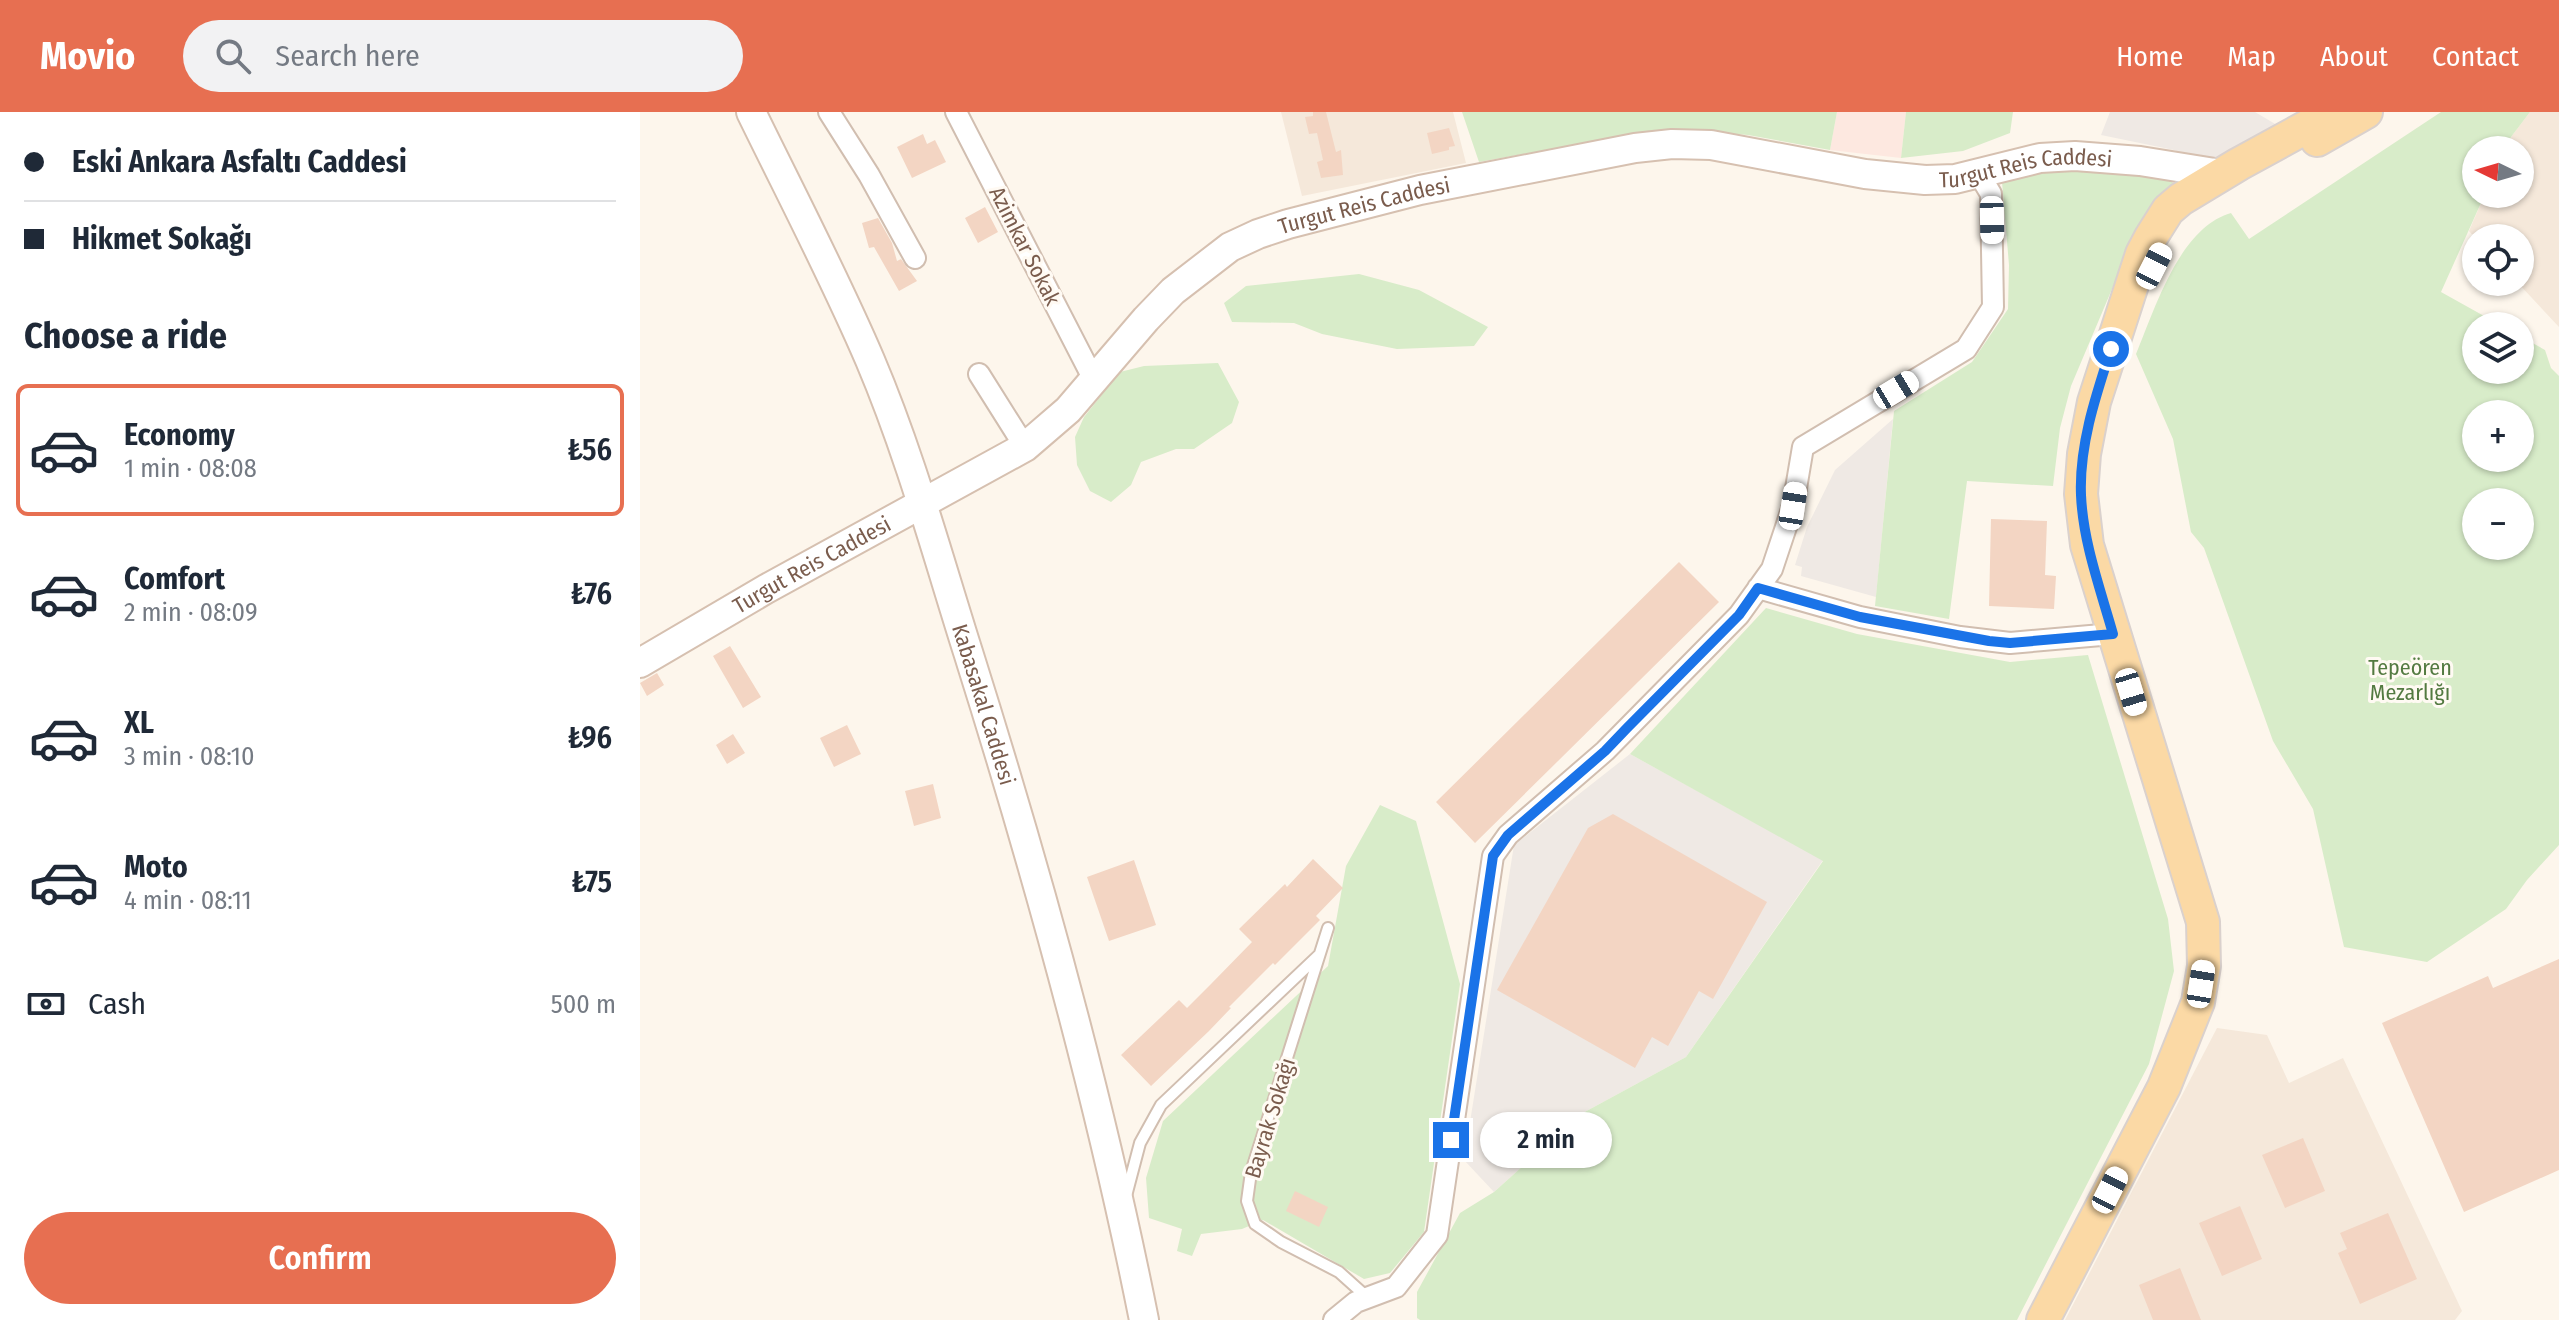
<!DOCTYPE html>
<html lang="en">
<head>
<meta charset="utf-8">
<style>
	body { margin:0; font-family:"Fira Sans Condensed",sans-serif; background:#f2f2f3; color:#1f2937; height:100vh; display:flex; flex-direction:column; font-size:30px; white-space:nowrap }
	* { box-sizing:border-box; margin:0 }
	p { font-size:26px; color:#747a83 }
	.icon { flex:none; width:44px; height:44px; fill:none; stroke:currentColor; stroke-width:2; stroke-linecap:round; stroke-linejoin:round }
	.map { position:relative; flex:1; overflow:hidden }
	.sheet { display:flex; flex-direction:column; background:#fff; width:640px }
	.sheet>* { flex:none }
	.banner { display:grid; align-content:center; height:176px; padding:0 24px; background:#fff }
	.needle { width:52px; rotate:275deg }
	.controls { position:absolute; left:1822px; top:24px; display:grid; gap:16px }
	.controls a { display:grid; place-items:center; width:72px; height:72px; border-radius:50%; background:#fff; box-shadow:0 2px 6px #0004; font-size:40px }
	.end { position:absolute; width:36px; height:36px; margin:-18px; border:10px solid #1a73e8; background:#fff; box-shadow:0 0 0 4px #fff }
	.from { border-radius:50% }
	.bubble { position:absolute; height:56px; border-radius:28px; background:#fff; box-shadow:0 2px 6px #0004; font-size:26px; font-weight:600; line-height:56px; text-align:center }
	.car { position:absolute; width:24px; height:48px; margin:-24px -12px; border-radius:10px; box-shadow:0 0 6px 2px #0007; background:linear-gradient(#fff 24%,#345 0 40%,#fff 0 76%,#345 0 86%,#fff 0) }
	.banner b { display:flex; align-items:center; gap:28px; height:76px; font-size:30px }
	.banner b+b { border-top:2px solid #e0e1e3 }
	.banner i { width:20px; height:20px; background:#1f2937 }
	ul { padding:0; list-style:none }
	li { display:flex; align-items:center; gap:24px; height:132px; margin:0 16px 12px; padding:0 8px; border:4px solid transparent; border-radius:12px }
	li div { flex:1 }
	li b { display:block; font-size:30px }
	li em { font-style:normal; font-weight:600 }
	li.selected { border-color:#e76f51 }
	li>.icon { width:72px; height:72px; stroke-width:1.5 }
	h2 { padding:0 24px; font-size:36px; line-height:96px }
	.pay { display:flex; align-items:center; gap:20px; height:88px; padding:0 24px; font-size:30px }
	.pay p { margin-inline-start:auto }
	.cta { display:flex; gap:16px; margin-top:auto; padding:16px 24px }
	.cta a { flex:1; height:92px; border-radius:48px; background:#e76f51; color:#fff; font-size:32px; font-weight:600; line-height:92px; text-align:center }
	header { display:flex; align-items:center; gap:48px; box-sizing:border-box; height:112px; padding:0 40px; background:#e76f51; color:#fff }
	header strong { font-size:38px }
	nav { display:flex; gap:44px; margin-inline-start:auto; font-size:28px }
	.search { width:560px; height:72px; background:#f2f2f3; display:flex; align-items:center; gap:20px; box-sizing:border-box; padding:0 28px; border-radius:44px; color:#747a83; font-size:30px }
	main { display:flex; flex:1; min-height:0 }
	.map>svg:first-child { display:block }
</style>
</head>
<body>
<header>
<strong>Movio</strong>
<div class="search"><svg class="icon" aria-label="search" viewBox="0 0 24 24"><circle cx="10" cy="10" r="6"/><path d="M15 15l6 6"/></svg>Search here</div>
<nav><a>Home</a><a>Map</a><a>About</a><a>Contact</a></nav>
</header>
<main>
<section class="sheet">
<div class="banner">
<b><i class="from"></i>Eski Ankara Asfaltı Caddesi</b>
<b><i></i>Hikmet Sokağı</b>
</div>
<h2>Choose a ride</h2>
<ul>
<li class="selected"><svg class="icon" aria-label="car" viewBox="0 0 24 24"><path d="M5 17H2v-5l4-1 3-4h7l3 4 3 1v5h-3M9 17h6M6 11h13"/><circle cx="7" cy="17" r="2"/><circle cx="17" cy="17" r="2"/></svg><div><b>Economy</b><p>1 min · 08:08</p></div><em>₺56</em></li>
<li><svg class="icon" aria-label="car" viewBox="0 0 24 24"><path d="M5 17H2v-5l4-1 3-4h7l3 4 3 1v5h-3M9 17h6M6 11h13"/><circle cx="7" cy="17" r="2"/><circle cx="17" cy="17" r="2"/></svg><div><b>Comfort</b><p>2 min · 08:09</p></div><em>₺76</em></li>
<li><svg class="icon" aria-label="car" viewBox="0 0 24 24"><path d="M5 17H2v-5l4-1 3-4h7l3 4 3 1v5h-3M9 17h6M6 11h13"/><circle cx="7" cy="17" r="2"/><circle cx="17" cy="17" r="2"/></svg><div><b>XL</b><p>3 min · 08:10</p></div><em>₺96</em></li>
<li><svg class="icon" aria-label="car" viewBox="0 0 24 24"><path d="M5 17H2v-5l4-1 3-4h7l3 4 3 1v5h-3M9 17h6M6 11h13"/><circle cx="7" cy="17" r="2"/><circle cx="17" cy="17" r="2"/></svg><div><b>Moto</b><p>4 min · 08:11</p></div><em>₺75</em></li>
</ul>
<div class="pay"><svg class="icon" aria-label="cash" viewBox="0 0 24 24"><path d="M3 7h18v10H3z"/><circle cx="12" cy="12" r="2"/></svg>Cash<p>500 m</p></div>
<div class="cta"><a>Confirm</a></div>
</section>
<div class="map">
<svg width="1919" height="1208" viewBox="0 0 1919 1208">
	<rect width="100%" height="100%" fill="#fdf6ec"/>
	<path fill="#f5e8da" d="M641,0H813L826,51L662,84Z
		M1890,0H1919V215L1877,170H1880V126L1836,127L1829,119L1845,82H1880V38H1866L1871,25Z
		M1577,916L1627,923L1649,971L1703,946L1822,1199L1815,1208H1425Z"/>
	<path fill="#fde8e0" d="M1197,0H1266L1261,46L1190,38Z"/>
	<path fill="#efe9e4" d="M1470,0H1615L1642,16L1571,52L1534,38L1461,23Z
		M1253,307L1236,485L1161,464L1162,455L1155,453L1167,415L1195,358Z
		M990,642L1183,748L1046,945L941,1002L854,1080L824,1048L874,733Z"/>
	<path fill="#d8ecc9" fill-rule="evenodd" d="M822,0H1197L1190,38L1108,23L1038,17L984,24L839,50Z
		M1266,0H1373L1370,21L1323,39L1261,46Z
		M1801,0H1890L1871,25L1866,38H1836V82H1845L1801,180L1862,214H1836V258H1880V224L1905,238L1911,256L1919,264V733L1887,768L1866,797L1787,850L1704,835L1673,697L1633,629L1564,436L1551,420L1533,327L1496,242C1515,197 1539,116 1591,101L1609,127ZM1880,302V346H1836V302ZM1880,390V434H1836V390Z
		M1481,58L1528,67L1536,73L1494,125L1431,274L1420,316L1413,374L1327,369L1309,507L1235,494L1254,299L1332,250L1368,197L1369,153L1362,70L1403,60Z
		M719,162L779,178L848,215L834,234L757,237L682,222L654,211L592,210L584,191L606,174Z
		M578,251L599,290L592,311L554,337H536L501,350L491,373L471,390L450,379L437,353L435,325L444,305L480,260L504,254Z
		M1126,496L1217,522L1370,550L1448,543L1528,807L1534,859L1509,952L1377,1208H780L777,1206V1180L820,1101L854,1080L941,1002L1046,945L1183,749L990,642Z
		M740,693L776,709L820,872L784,1120L750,1161L724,1167L623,1108L602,1117L561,1122L552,1144L537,1139L542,1117L509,1106L506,1066L523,1009L688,854L706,754Z"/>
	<path fill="#f3d5c3" d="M673,0H686L696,40L701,38L703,63L681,66L677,50L683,48L677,21L669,22L665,5L673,4Z
		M809,16L815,34L809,35V38L792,42L787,21Z
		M283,22L287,32L295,28L306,50L272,66L257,35Z
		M345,95L358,120L338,131L325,106Z
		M238,106L252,131L257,149L261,147L277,169L259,179L234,135L229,136L222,111Z
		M1351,407L1407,409L1405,463L1416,464L1414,497L1349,494Z
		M1039,450L1079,490L835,731L796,690Z
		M90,534L121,585L103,596L73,544Z
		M17,561L24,573L7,584L0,571Z
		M207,613L221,642L194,655L180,626Z
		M93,622L105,641L87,652L76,633Z
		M293,672L301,706L274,714L265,679Z
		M973,702L1127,790L1073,887L1059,879L1028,934L1012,925L995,956L857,878L948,716Z
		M673,747L703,776L676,804L680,808L635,853L633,851L589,895L591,896L569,919L511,974L481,943L539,888L547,896L571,872L612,830L599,817L645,772L647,775Z
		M494,748L516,813L469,829L447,765Z
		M1919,847V1058L1824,1100L1742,911L1848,864L1853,876Z
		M1663,1026L1685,1079L1645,1096L1622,1043Z
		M655,1079L688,1095L679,1115L646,1099Z
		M1600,1094L1622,1147L1582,1164L1559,1111Z
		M1748,1101L1777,1167L1720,1192L1698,1141L1707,1137L1700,1121Z
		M1540,1156L1561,1208H1513L1499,1173Z"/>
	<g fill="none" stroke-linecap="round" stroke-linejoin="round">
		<defs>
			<path id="lane" d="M688,816L611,1060L607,1089L615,1112L641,1130L699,1160L728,1186
				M486,1084L500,1031L521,993L679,843"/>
			<path id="street" d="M189,0L229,63L275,146
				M316,0L454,268
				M339,262L385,335
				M1118,476L1220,505L1320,525L1370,531L1473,522
				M694,1208L716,1190L756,1175L797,1123L853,744L868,723L965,639L1099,503L1132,457L1153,394L1163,335L1326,237L1353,195L1351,82L1339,62"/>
			<g id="secondary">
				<path id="s1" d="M111,0C151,82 194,164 230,248C270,342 297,442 328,540C397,759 459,982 504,1208"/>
				<path id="s2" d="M0,551L126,477L385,335L428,298L506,207L533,179L590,135L618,122L648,112L780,78L995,36L1032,32L1071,33L1225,62L1285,68L1315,67L1400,46L1435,44L1500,49L1581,62"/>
			</g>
			<path id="primary" d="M1677,28L1726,0
				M1403,1208L1524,975L1558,890L1564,854L1563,810L1447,433L1441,382L1444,342L1454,290L1502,142L1511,125L1528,98L1541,87L1599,52L1694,0"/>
		</defs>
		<use href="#lane" stroke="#d1beb0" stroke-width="14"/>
		<use href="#street" stroke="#d1beb0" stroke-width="24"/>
		<use href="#secondary" stroke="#d6c0b0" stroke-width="32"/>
		<use href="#primary" stroke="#dad1cd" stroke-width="36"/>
		<use href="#lane" stroke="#fff" stroke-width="10"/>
		<use href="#street" stroke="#fff" stroke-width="20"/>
		<use href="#secondary" stroke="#fff" stroke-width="28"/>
		<use href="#primary" stroke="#fbd9a5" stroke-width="32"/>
	</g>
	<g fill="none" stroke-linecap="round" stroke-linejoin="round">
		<path stroke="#1a73e8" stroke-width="10" d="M811,1028L853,744L868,723L965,639L987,616L1099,503L1118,476L1220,505L1349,529L1370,531L1473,522C1460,476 1443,430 1441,383C1439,333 1456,283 1471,237"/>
	</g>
	<g text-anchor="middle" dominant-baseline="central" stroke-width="6" stroke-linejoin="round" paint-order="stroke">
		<g font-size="22" fill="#7a5c4d" stroke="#fffaf3">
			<text stroke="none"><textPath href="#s2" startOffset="1542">Turgut Reis Caddesi</textPath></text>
			<text stroke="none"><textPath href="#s2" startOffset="870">Turgut Reis Caddesi</textPath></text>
			<text transform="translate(385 134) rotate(63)">Azimkar Sokak</text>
			<text stroke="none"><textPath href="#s2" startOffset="198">Turgut Reis Caddesi</textPath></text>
			<text stroke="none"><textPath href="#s1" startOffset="638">Kabasakal Caddesi</textPath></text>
			<text transform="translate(630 1006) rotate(-73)">Bayrak Sokağı</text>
		</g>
		<g font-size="22" fill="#537a41" stroke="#fffaf3">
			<text x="1770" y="555">Tepeören<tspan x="1770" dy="25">Mezarlığı</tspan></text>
		</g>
	</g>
</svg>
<div class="controls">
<a><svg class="needle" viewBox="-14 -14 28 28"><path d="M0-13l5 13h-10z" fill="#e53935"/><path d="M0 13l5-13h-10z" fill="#747a83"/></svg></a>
<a><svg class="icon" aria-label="locate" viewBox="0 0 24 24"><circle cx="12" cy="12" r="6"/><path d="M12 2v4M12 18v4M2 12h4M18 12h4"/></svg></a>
<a><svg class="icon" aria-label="layers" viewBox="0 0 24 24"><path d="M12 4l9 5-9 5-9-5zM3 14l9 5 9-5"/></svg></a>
<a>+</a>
<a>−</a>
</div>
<i class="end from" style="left:1471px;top:237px"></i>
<i class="end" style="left:811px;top:1028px"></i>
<div class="bubble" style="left:840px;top:1000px;width:132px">2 min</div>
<i class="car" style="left:1352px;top:108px;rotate:179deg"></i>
<i class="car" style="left:1514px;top:154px;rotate:27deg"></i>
<i class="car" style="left:1256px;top:278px;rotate:59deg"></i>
<i class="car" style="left:1153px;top:394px;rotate:9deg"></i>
<i class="car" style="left:1491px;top:580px;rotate:163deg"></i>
<i class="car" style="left:1561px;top:872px;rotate:9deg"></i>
<i class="car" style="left:1470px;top:1078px;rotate:27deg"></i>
</div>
</main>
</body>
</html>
